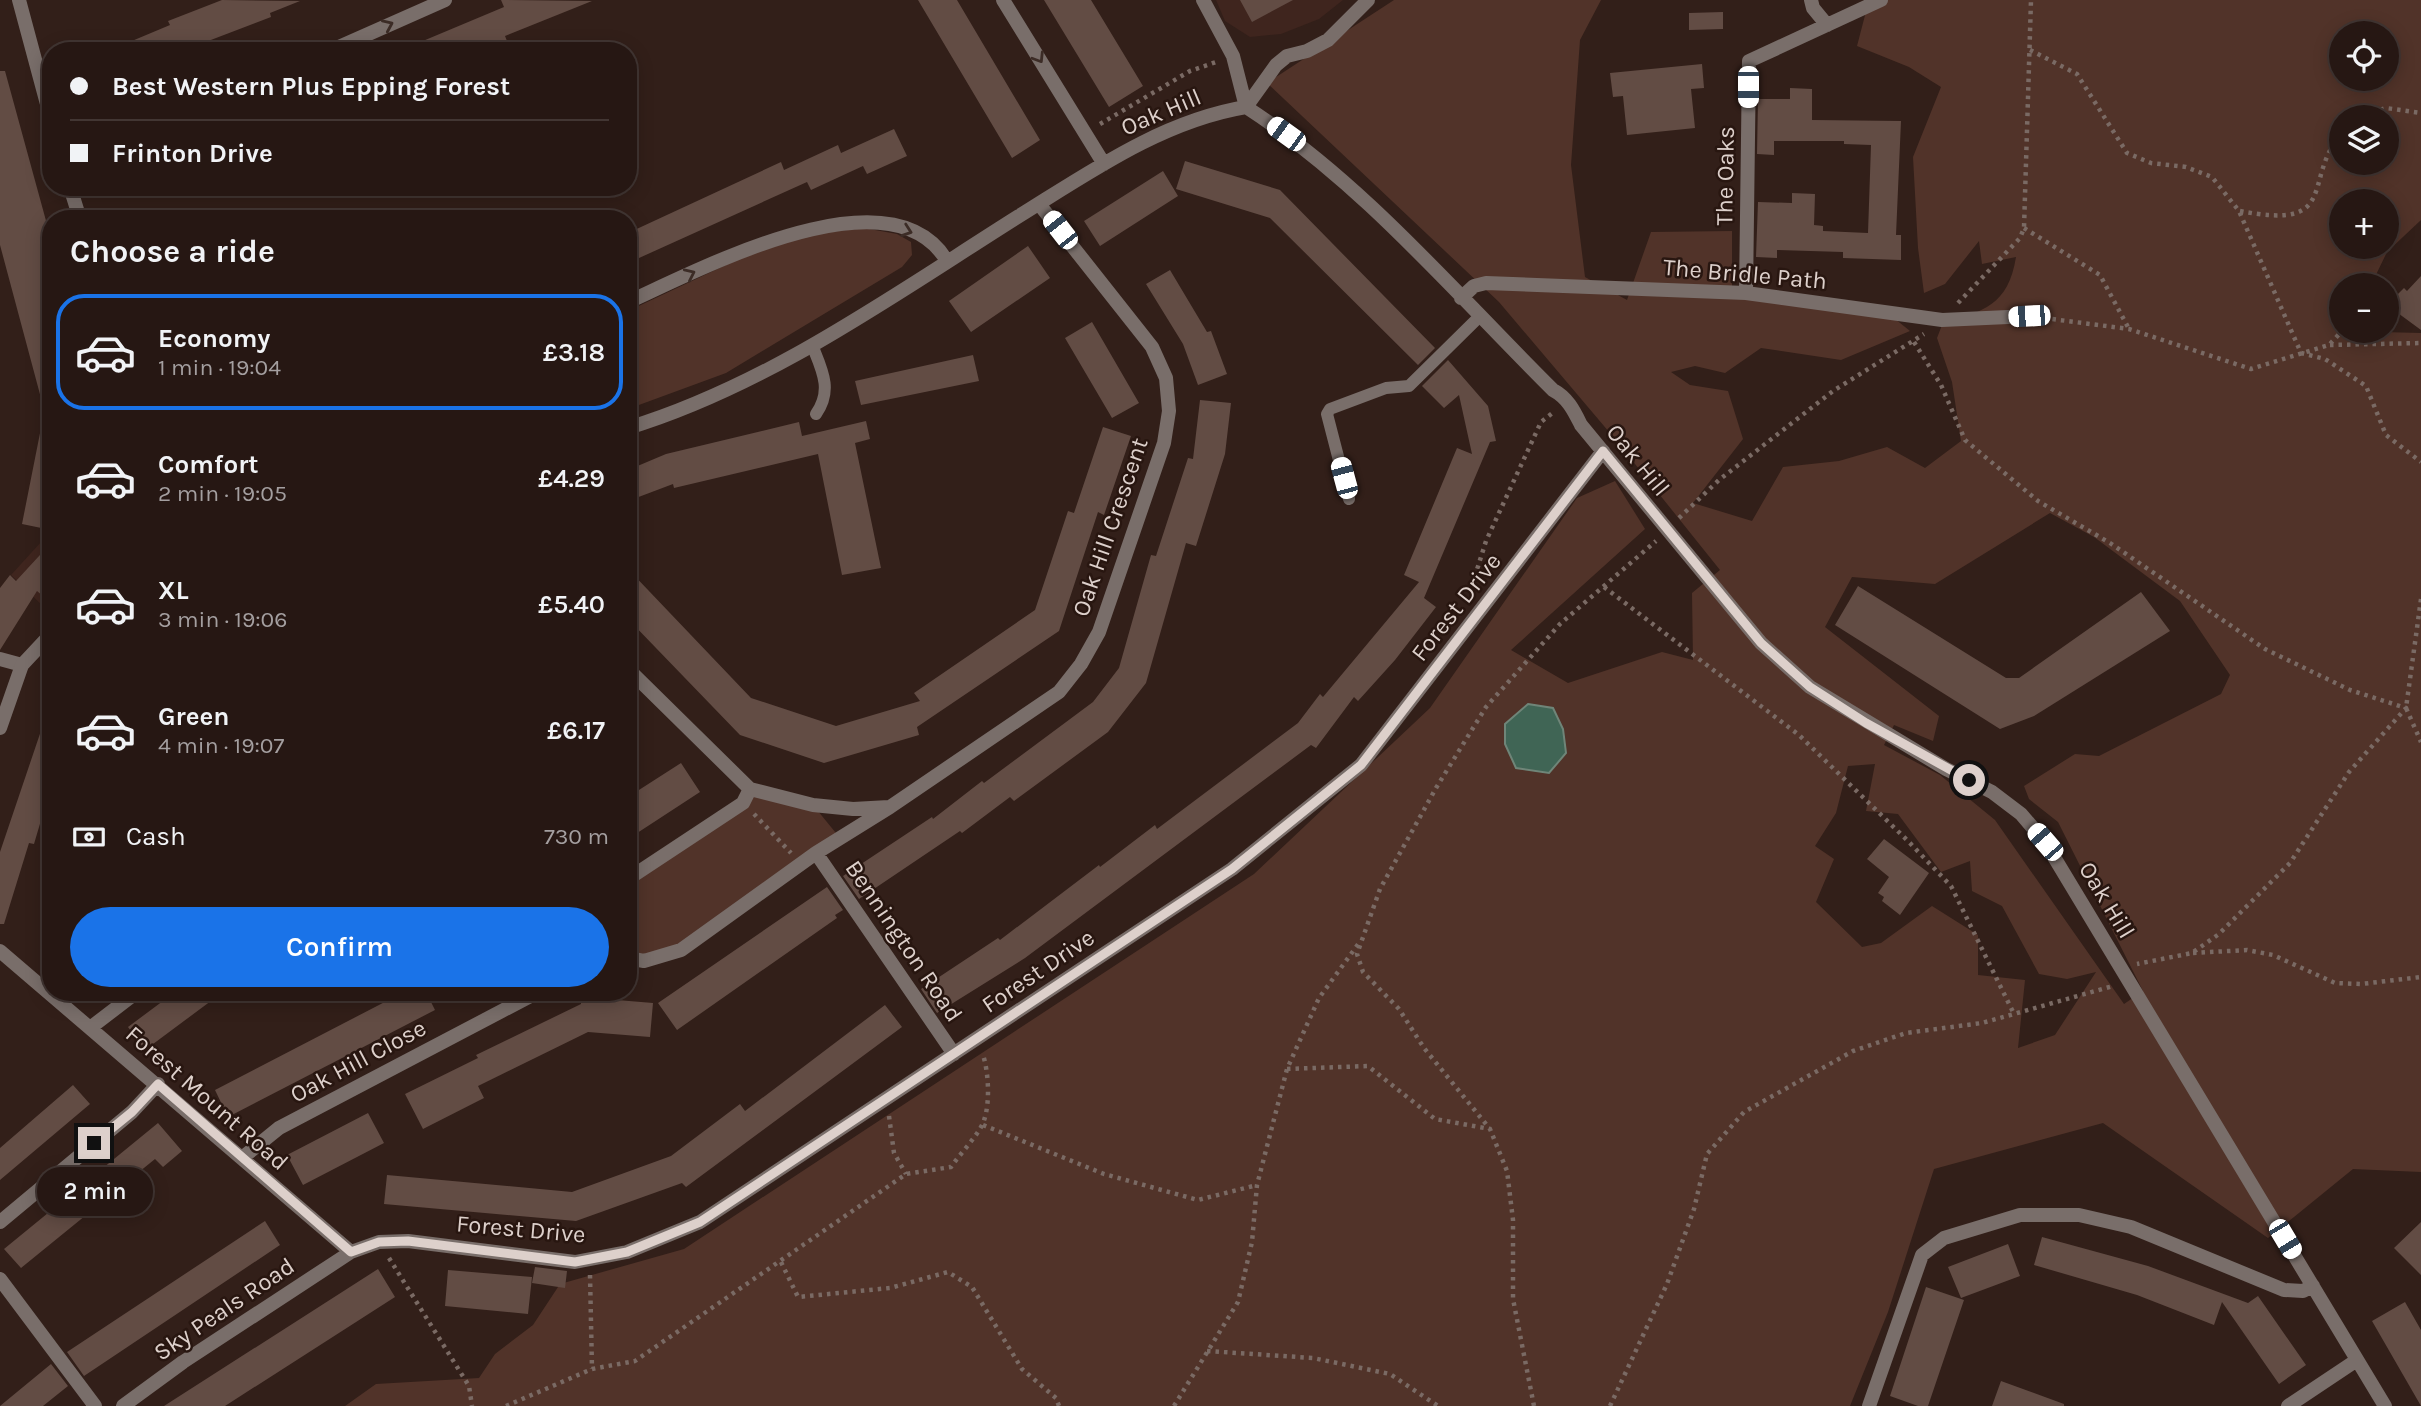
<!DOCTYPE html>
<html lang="en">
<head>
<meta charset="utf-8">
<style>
	body { margin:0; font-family:Karla,sans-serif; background:#322421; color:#f1f3f6; height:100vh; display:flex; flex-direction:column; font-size:26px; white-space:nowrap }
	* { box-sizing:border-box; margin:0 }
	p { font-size:23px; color:#a49fa0 }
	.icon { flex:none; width:38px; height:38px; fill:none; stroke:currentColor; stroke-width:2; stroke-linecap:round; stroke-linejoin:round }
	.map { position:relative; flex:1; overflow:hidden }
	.side { position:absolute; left:42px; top:210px; width:595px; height:791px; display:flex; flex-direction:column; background:#261713; border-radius:28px; box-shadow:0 4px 18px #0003,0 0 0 2px #423633 }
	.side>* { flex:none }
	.hud { position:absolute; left:42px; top:42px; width:595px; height:154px; border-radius:28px; box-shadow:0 4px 18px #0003,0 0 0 2px #423633; display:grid; align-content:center; height:154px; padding:0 28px; background:#261713 }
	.fabs { position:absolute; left:2329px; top:21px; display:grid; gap:14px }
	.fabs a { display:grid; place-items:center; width:70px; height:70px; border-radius:50%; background:#261713; box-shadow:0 4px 18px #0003,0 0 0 2px #423633; font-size:35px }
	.end { position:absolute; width:32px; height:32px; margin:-16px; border:9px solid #ddd0cb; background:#111; box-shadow:0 0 0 4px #111 }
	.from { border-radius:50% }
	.bubble { position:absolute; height:49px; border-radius:24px; background:#261713; box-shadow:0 4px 18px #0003,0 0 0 2px #423633; font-size:23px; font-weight:600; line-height:49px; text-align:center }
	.car { position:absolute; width:21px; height:42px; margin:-21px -10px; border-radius:9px; box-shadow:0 0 5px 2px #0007; background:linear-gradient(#fff 24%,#345 0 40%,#fff 0 76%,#345 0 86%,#fff 0) }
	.hud b { display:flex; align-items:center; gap:24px; height:66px; font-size:26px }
	.hud b+b { border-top:2px solid #423633 }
	.hud i { width:18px; height:18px; background:#f1f3f6 }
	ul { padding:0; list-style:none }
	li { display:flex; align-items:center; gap:21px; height:116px; margin:0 14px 10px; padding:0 14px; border:4px solid transparent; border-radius:28px }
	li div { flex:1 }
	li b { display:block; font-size:26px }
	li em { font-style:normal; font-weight:600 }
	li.selected { border-color:#1a73e8 }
	li>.icon { width:63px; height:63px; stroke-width:1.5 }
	h2 { padding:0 28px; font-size:32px; line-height:84px }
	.pay { display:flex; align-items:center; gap:18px; height:77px; padding:0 28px; font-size:26px }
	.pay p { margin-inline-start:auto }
	.primary-button { display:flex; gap:14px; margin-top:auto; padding:14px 28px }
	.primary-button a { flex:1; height:80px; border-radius:42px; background:#1a73e8; color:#fff; font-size:28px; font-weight:600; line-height:80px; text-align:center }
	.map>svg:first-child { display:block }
</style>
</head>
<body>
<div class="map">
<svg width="2421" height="1406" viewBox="0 0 2421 1406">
	<rect width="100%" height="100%" fill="#321f19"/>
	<path fill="#3f251e" d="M1216,0H1343L1319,19L1281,34L1250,37L1225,21Z
		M51,531V612L50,613L11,575Z"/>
	<path fill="#513329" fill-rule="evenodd" d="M1394,0H1601L1580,40L1571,165L1585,277L1627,300L1651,232L1732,231V286L1879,306L1910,331L1841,360L1761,348L1725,373L1695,366L1671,372L1690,385L1728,391L1743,439L1693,503L1752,521L1783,467L1839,461L1887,447L1925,468L1961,441L1952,382L1937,338L1942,325C1984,310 2008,306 2016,257L1982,264L1979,241L1945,284L1924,293L1918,248L1913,157L1941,87L1909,67L1857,46L1869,0H2421V220L2387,252L2371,285H2342V331L2421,333V1172L2353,1169L2268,1238L2103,1123L1934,1169L1888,1312L1850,1406H345L376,1384L479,1378L495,1354L533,1325L560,1284L684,1249L1254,874L1430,708L1577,498L1615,481L1645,529L1511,650L1568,683L1662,652L1693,660L1692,593L1720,570L1615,439L1499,302L1267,83ZM2342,33H2387V79H2342ZM2342,117H2387V163H2342ZM2342,201H2387V247H2342ZM2050,513L2094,537L2180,601L2230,675L2221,694L2099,756L2075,754L2024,786L2029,799L2058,822L2143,991L2124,1004L1995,820L1940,775L1884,745L1894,725L1933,741L1939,716L1825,627L1852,577L1935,584ZM1875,764L1866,811L1898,814L1941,872L1970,861L1972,891L2002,906L2039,974L2067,979L2096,972L2055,1035L2018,1048L2025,980L1978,975V935L1932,906L1881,943L1862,947L1816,902L1834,859L1815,846L1836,813L1848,766Z
		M864,228L897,234L911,242L912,255L902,267L726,373L628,409V311L760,249L814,234Z
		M750,789L813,805L840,838L681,950L628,958V879L743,803Z"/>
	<path fill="#406555" stroke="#6f8578" stroke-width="2" d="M1528,704L1553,708L1563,729L1566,753L1549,773L1516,768L1505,744V724Z"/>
	<path fill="#624c44" d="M222,0L300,1L270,13L271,17L182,51H108L170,25L168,21Z
		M501,0L592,1L505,36L507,41L481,51H399L504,7Z
		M918,0H957L1040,140L1012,158Z
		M1044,0H1091L1143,86L1109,107Z
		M1240,0H1293L1252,22Z
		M1723,12V29L1689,30V13Z
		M1702,64L1704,88L1691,89L1695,128L1627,135L1623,96L1613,97L1610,73Z
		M0,71H5L51,239V413H45L0,245Z
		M1790,88L1812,89V120L1901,121L1896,235H1901V260L1843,258V252L1777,250V258L1756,257L1758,202L1792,203V193L1815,194L1814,225L1823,226V231L1868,233L1871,145L1844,144V141H1774V155L1757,154L1758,99H1790Z
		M894,129L907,156L867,174L863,166L811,190L807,182L628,263V233L781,162L784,170L838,145L841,153Z
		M1185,161L1280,190L1435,348L1418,365L1270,218L1176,189Z
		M1163,171L1178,196L1100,246L1084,221Z
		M1028,246L1050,278L971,332L949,301Z
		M1170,270L1207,332L1211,331L1227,374L1198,385L1183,344L1146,284Z
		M2421,276V330L2387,305L2404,288L2407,291Z
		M1092,322L1139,403L1112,418L1065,338Z
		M973,355L979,381L861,405L855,381Z
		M1448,360L1488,406L1496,441L1490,442L1424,598L1436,607L1395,660L1358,701L1354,697L1316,748L1311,745L1025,958L937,1013L921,989L998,938L1000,940L1099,865L1100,867L1155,825L1157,829L1298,723L1320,694L1323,697L1419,582L1404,575L1457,448L1472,454L1459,395L1444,408L1422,386Z
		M1200,400L1231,403L1225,454L1196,546L1186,543L1146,683L1108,732L1014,801L1010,797L962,833L960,831L859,899L843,876L932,817L933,819L982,781L984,783L1093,702L1119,668L1151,555L1156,556L1188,458L1193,459Z
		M866,421L870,439L855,443L881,568L842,575L818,454L674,488L673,484L628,501V470L666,454L799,422L802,436Z
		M42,423L51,424V530L22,524Z
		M1103,427L1131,436L1104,515L1098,512L1059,631L917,727L919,735L824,763L740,735L628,619V569L751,698L836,726L920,701L914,693L1035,610L1068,511L1074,513Z
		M51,543V603L37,591L0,650V588L10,575L16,581Z
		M1858,586L2006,678H2019L2141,592L2170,631L2034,716L2000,729L1835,625Z
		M47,713H51V801L47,800L34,844L29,843L4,924H0V852Z
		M681,763L700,792L628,839V797Z
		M1884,839L1929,873L1900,915L1882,901L1884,897L1878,893L1889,877L1867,859Z
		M827,887L843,910L835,915L837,918L677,1030L658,1003Z
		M175,992H223L145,1050L128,1027Z
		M404,992H426L435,1010L228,1117L215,1090Z
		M581,997L653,1003L650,1037L588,1032L478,1086L484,1098L423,1129L405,1094L478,1058L476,1055L581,1004Z
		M885,1005L902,1027L686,1187L682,1183L576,1221L384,1204L387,1175L572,1192L671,1156L740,1104L745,1111Z
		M73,1085L90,1104L0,1180V1148Z
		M368,1113L384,1143L303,1185L287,1155Z
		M158,1123L182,1151L163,1167L155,1159L21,1268L4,1249Z
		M265,1221L280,1245L84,1376L67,1352Z
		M2421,1222V1275L2394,1248Z
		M2042,1237L2148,1266L2248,1303L2258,1296L2306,1365L2279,1384L2222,1302L2214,1325L2137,1295L2034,1265Z
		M2008,1244L2020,1276L1961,1298L1948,1267Z
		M535,1267L567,1271L565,1288L532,1283Z
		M378,1269L395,1297L225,1406H164Z
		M448,1270L532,1277L528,1314L445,1306Z
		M1926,1287L1964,1300L1928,1406H1918L1890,1396Z
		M2405,1302L2421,1330V1406L2372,1321Z
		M51,1364L68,1386L43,1406H0Z
		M2001,1381L2064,1404V1406H1992Z"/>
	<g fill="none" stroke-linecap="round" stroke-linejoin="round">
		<path stroke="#7a6a64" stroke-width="4.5" stroke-dasharray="3.5 5" stroke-linecap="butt" d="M2030,50L2077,74L2127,153L2151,163L2186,167L2212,177L2239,211L2301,353L2325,359L2366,386L2386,435L2421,462
			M2356,117L2386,108L2421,113
			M1100,124L1190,71L1219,61
			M2240,211C2342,231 2301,179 2342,133
			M2024,228L2100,275L2129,329
			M1958,303L2020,238L2024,228L2031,0
			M2044,318L2129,329L2251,369L2329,345L2342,331
			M1914,342L1941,385L1965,440L2038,501L2110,543L2265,649L2350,690L2406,708L2349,772L2290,863L2219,934L2192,953L2137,964
			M2330,345L2421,343
			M1679,518L1719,480L1833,391L1924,334
			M1483,581L1475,576L1486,541L1541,422L1555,411
			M1604,587L1799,735L1908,841L1951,886L2014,1014
			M2421,599L2406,708L2421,742
			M754,814L791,853
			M2193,953L2247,950L2273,955L2335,983L2361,984L2421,977
			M1287,1069L1368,1066L1435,1119L1490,1129
			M889,1116L894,1153L906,1174
			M983,1125L1104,1174L1198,1200L1257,1185
			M389,1258L469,1386L472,1406
			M781,1262L798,1297L890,1288L948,1272L972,1287L1022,1369L1056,1398L1059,1406
			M590,1275L592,1369
			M1207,1351L1313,1358L1390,1374L1438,1406
			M506,1406L592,1369L635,1361L906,1174L951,1167C960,1154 973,1141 981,1127C991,1110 989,1073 983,1055
			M1174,1406L1238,1302L1252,1242L1257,1185L1287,1069L1319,998L1359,943
			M1534,1406L1513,1299V1220L1507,1171L1490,1129L1424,1048L1399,1009L1363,972L1357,954L1380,889L1436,788L1486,707L1560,624L1656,541
			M1610,1406L1667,1284L1694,1209L1707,1154L1744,1112L1853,1051L1906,1033L1982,1023L2113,986"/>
		<path stroke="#796e6a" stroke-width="12" d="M812,345C822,370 833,390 816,414
			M1349,499L1327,414L1330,409L1386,388L1409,386L1479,317"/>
		<path stroke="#796e6a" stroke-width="14" d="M1003,0L1104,164
			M1203,0L1233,56L1246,107
			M1811,0L1813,8L1827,25
			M330,51L445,0
			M1246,107L1276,65L1287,56L1307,51L1328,40L1368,0
			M1746,293L1749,61L1881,0
			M1461,298L1474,286L1486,283L1746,293L1942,320L2030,316
			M628,302C699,270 891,167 947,261
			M628,428C769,385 895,294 1019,216C1090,172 1162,121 1246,107C1363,183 1455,293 1553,390C1568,398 1574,411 1581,425L1761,643L1810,687L1946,769L1992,792L2021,814L2045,842L2385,1406
			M0,659L22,665
			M628,669L750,789L813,805L853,809L889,807
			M816,853L954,1054
			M628,879L743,803L750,789
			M0,951L351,1252
			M628,958L644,961L681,950L816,853L890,807L1059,692L1081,664L1099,632L1164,443L1169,411L1166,378L1152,347L1039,204
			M90,1028L137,992
			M242,1158L279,1128L538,992
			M0,1222L132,1112L158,1084
			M0,1279L95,1406
			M123,1406L183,1362L351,1252L379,1242L408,1241L575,1262L627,1252L700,1222L1232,869L1361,765L1603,451
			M1869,1406L1922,1255L1944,1238L2020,1215H2079L2131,1227L2284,1290L2303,1291L2313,1286
			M2288,1406L2357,1360"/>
		<path stroke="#796e6a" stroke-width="14" d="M19,0L51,119
			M70,187L80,219
			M0,728L22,665L51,634"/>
	</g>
	<defs><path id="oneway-chevron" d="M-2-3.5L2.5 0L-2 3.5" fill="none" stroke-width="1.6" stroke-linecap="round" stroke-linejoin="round" transform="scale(1.75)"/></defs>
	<g stroke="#3c2c26">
		<use href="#oneway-chevron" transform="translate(388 25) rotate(-24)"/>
		<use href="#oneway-chevron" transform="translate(1039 58) rotate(58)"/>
		<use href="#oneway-chevron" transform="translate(907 231) rotate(19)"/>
		<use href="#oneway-chevron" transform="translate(690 274) rotate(-25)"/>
	</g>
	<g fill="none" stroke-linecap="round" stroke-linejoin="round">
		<path stroke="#ddd0cb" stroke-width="9" d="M94,1143L132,1112L158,1084L351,1252L379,1242L408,1241L575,1262L627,1252L700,1222L1232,869L1361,765L1603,451L1761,643L1810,687L1866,723L1969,780"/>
	</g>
	<g text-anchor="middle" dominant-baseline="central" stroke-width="5" stroke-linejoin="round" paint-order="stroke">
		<g font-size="24" fill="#ddd0cb" stroke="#281610">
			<text transform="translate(1161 112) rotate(-23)">Oak Hill</text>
			<text transform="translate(1725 176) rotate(-89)">The Oaks</text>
			<text transform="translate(1745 274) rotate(5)">The Bridle Path</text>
			<text transform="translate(1638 460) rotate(51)">Oak Hill</text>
			<text transform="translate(1110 527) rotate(-71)">Oak Hill Crescent</text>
			<text transform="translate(1456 607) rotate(-52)">Forest Drive</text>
			<text transform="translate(2107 900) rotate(59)">Oak Hill</text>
			<text transform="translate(904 941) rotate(56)">Bennington Road</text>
			<text transform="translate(1038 971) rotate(-34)">Forest Drive</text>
			<text transform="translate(358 1061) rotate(-28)">Oak Hill Close</text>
			<text transform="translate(207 1098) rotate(41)">Forest Mount Road</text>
			<text transform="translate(521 1229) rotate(5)">Forest Drive</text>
			<text transform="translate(224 1309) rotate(-34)">Sky Peals Road</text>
		</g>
	</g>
</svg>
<div class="fabs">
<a><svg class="icon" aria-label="locate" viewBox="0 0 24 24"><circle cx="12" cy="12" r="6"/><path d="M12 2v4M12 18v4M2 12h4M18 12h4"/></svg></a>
<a><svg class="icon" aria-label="layers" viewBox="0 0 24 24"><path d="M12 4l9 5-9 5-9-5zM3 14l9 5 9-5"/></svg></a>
<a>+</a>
<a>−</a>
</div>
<i class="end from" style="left:1969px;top:780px"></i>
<i class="end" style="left:94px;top:1143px"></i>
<div class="bubble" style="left:37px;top:1167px;width:116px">2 min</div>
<i class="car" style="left:1748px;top:87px;rotate:180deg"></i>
<i class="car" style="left:1286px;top:134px;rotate:306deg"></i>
<i class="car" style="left:1060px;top:230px;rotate:322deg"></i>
<i class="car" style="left:2029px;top:316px;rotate:267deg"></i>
<i class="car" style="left:1344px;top:478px;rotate:345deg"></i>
<i class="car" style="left:2045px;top:842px;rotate:319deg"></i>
<i class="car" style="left:2285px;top:1239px;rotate:149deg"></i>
<div class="hud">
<b><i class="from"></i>Best Western Plus Epping Forest</b>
<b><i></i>Frinton Drive</b>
</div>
<section class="side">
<h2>Choose a ride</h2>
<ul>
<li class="selected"><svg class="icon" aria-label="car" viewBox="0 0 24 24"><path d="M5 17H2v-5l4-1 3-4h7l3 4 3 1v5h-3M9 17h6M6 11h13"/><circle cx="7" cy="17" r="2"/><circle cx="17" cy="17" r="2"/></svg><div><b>Economy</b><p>1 min · 19:04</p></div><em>£3.18</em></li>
<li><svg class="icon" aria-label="car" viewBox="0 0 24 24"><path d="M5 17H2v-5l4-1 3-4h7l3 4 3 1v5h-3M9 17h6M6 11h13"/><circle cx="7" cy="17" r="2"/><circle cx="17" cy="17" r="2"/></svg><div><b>Comfort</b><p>2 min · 19:05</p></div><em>£4.29</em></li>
<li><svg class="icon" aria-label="car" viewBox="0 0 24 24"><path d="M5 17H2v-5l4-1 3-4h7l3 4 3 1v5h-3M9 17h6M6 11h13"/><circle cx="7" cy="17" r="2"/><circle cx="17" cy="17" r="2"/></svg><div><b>XL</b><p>3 min · 19:06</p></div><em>£5.40</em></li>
<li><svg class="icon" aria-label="car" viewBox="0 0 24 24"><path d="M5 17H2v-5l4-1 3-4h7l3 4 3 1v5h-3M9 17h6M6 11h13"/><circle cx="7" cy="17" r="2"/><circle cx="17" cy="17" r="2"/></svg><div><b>Green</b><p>4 min · 19:07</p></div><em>£6.17</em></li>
</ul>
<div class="pay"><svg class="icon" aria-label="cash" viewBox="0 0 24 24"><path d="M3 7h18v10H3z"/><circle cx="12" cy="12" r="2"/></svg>Cash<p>730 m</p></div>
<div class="primary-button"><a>Confirm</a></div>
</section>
</div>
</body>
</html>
